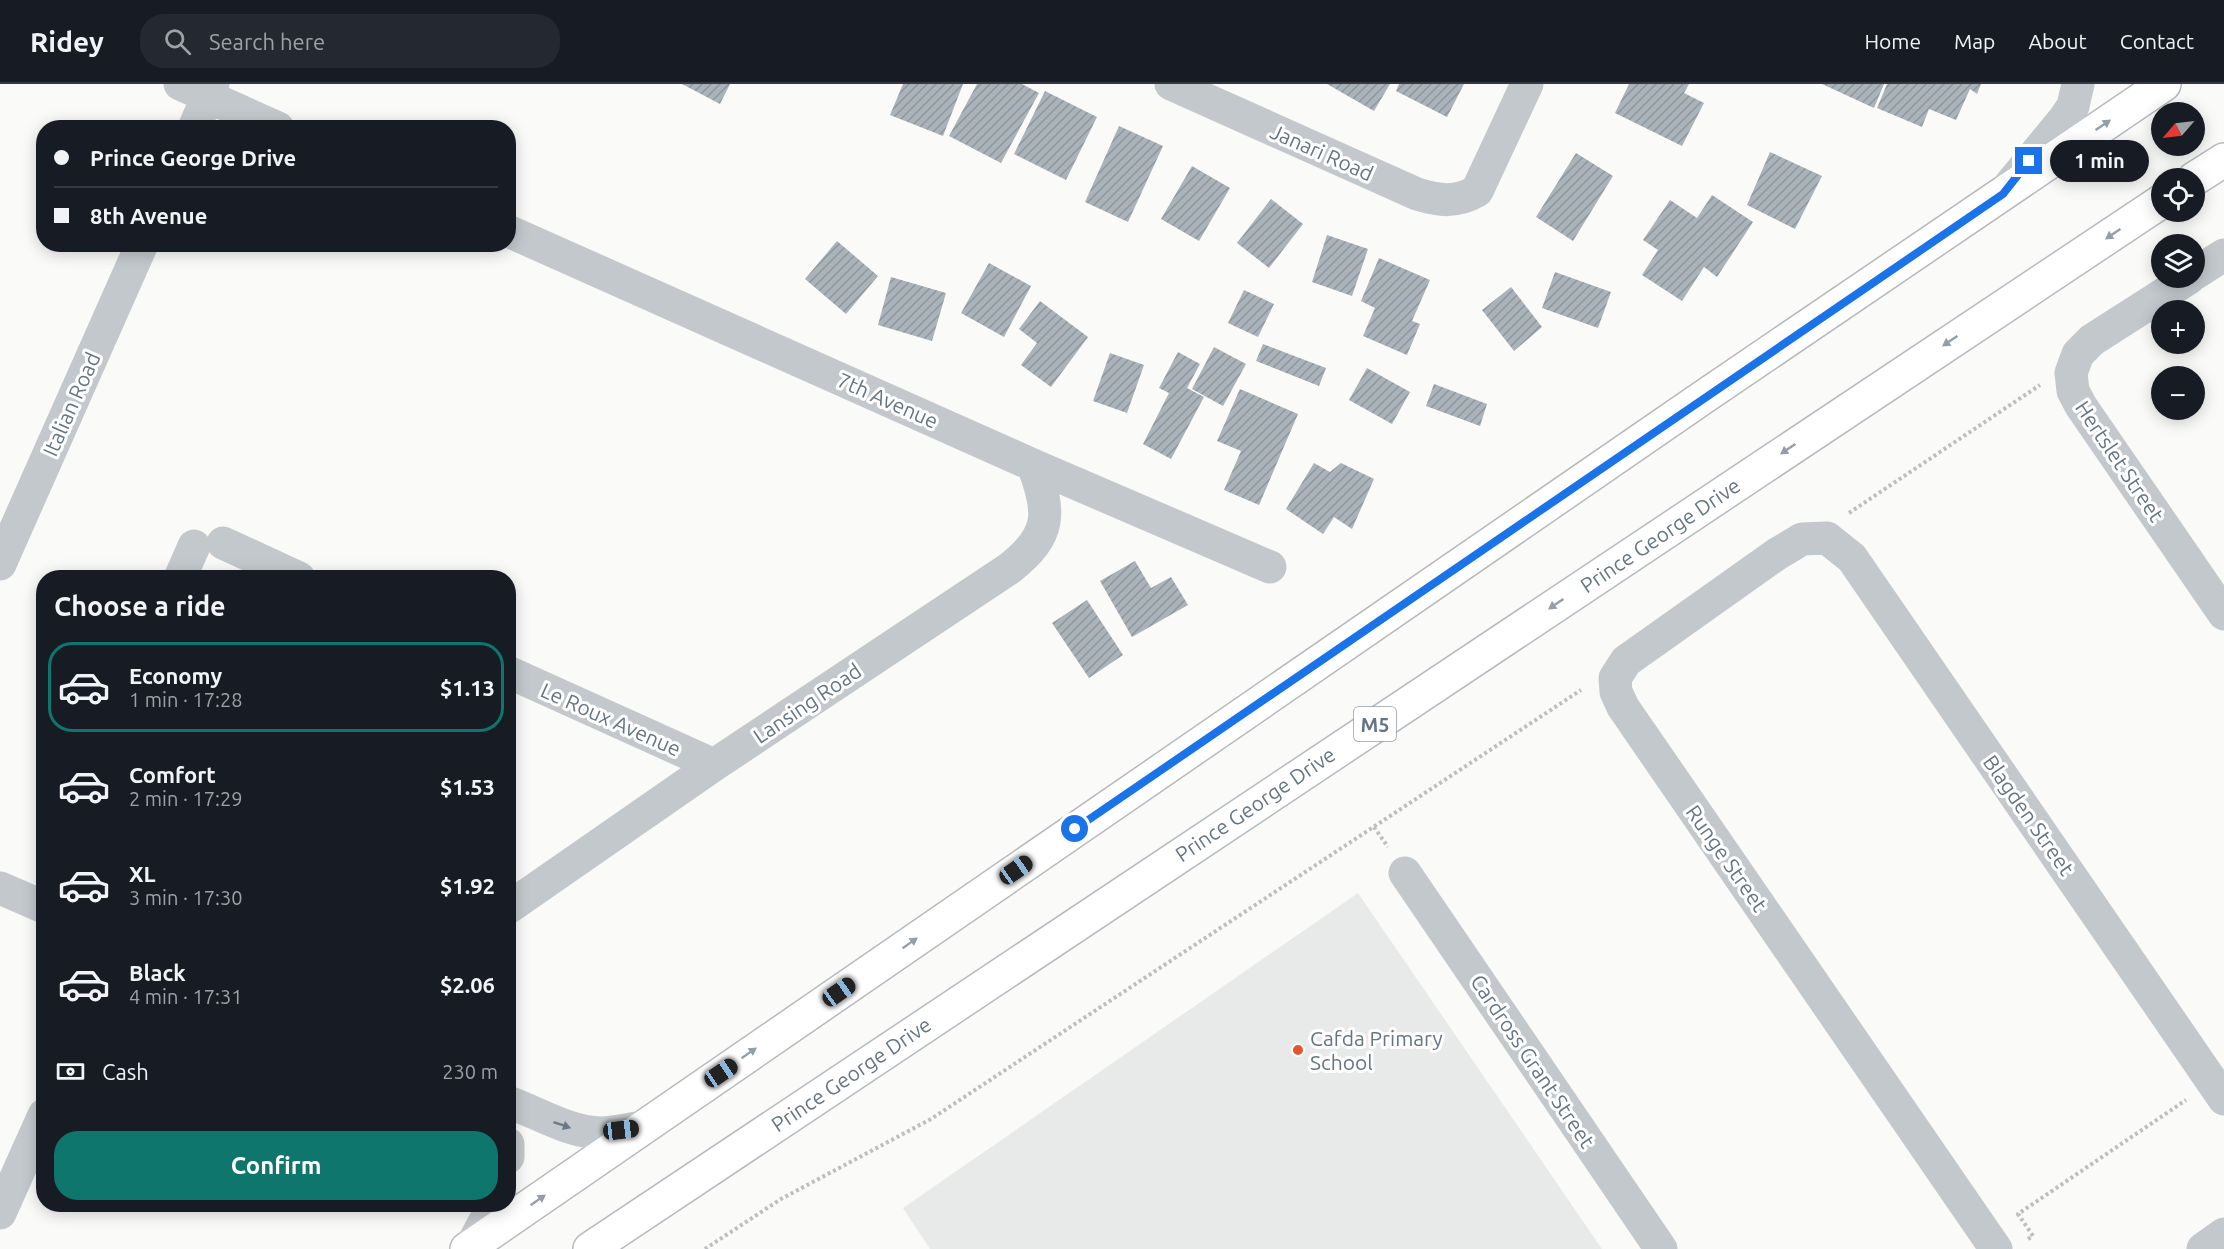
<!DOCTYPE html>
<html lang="en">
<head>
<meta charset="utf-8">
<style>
	body { margin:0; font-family:Ubuntu,sans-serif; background:#242831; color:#f1f3f6; height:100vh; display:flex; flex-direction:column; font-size:22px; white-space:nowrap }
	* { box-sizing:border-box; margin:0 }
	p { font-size:20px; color:#9ea1a6 }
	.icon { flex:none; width:33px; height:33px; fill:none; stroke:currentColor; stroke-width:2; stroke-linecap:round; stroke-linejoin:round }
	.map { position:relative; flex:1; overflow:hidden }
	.side { position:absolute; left:36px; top:486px; width:480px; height:642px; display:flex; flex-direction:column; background:#171b24; border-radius:24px; box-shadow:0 3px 15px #0003 }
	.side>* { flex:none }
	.hud { position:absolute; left:36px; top:36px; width:480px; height:132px; border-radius:24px; box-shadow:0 3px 15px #0003; display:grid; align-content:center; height:132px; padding:0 18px; background:#171b24 }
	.needle { width:39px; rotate:242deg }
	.fabs { position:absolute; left:2151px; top:18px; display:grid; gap:12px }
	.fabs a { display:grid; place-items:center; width:54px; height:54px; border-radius:50%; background:#171b24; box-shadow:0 3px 15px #0003; font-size:30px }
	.end { position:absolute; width:27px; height:27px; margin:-14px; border:8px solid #1a73e8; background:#fff; box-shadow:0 0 0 3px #fff }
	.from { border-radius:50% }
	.bubble { position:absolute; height:42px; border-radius:21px; background:#171b24; box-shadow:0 3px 15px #0003; font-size:20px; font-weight:700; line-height:42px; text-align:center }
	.car { position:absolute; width:18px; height:36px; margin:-18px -9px; border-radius:8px; box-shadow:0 0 4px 2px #0007; background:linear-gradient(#222 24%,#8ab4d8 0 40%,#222 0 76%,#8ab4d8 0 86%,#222 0) }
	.hud b { display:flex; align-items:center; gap:21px; height:57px; font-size:22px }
	.hud b+b { border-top:2px solid #363941 }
	.hud i { width:15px; height:15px; background:#f1f3f6 }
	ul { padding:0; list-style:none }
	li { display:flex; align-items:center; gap:18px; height:90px; margin:0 12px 9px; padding:0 6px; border:3px solid transparent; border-radius:24px }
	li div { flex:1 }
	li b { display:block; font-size:22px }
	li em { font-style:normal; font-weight:700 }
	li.selected { border-color:#0f766e }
	li>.icon { width:54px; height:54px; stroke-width:1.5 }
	h2 { padding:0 18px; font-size:27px; line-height:72px }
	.pay { display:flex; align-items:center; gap:15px; height:66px; padding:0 18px; font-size:22px }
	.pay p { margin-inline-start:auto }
	.cta { display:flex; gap:12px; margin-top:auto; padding:12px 18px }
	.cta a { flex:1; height:69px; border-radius:24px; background:#0f766e; color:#fff; font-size:24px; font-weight:700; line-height:69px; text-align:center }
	header { display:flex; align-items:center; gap:36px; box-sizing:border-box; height:84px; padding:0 30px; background:#171b24; border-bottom:2px solid #363941 }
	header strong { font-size:28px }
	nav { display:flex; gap:33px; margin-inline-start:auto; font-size:21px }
	.search { width:420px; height:54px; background:#242831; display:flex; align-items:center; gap:15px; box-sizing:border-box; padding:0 21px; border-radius:24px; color:#9ea1a6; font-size:22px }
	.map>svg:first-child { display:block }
</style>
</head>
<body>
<header>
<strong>Ridey</strong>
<div class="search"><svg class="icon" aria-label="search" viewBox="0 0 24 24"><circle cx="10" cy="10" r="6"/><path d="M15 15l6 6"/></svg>Search here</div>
<nav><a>Home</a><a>Map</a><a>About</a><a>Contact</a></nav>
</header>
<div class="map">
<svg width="2224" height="1165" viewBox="0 0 2224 1165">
	<defs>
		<pattern id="building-hatch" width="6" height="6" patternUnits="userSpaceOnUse" patternTransform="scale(1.5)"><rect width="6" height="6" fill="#aab3b9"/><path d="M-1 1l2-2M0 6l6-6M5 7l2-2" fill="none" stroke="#8e969c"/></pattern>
	</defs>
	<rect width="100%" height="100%" fill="#fafaf8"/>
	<path fill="#e8e9e9" d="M1358,809L1602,1165H930L903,1124Z"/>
	<path fill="url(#building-hatch)" d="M682,0H730L720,20Z
		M903,0H963L943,52L890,31Z
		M977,0H1022L1039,9L1001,79L949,52Z
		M1327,0H1390L1374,27Z
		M1399,0H1464L1447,33L1396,7Z
		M1629,0H1689L1684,9L1704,19L1682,62L1615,29Z
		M1822,0H1884L1874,24Z
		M1887,0H1981L1977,10L1970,5L1956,36L1929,25L1922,43L1877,24Z
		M1045,7L1097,33L1066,96L1014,70Z
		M1119,42L1163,62L1128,138L1085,118Z
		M1770,68L1822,92L1795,145L1747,121Z
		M1576,69L1613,92L1573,157L1536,133Z
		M1192,82L1230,104L1199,157L1161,135Z
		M1712,111L1753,138L1717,193L1704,183L1682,217L1642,191L1658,166L1643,156L1670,116L1697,134Z
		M1271,115L1303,140L1269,184L1237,159Z
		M1327,151L1368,165L1352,212L1312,198Z
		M837,157L878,192L846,230L805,195Z
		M1379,174L1430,196L1412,237L1420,240L1407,271L1363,252L1375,224L1361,217Z
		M989,179L1031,202L1004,253L961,229Z
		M1555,188L1611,208L1598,244L1542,224Z
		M891,193L946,209L932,257L878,241Z
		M1511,203L1542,243L1514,267L1482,226Z
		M1244,206L1274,220L1258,253L1228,239Z
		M1040,217L1088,253L1051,303L1021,281L1037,259L1019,245Z
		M1263,260L1326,284L1319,302L1256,277Z
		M1214,263L1246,280L1223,322L1192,305Z
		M1178,268L1200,280L1187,304L1204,313L1171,375L1143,360L1169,309L1159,304Z
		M1110,269L1144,281L1127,329L1093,317Z
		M1367,284L1410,308L1392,340L1349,316Z
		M1434,300L1487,320L1480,342L1426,322Z
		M1240,305L1298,330L1259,421L1224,406L1241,367L1217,357Z
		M1314,379L1330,388L1341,379L1374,395L1352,445L1334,433L1323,450L1286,425Z
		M1135,477L1151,504L1171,493L1188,521L1132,553L1100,497Z
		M1087,516L1123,571L1089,594L1052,539Z"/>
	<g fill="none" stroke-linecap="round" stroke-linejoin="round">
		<defs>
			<path id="primary" d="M2194,95L2224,76
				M467,1165L1705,312L2164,0
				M590,1165L2162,117"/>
		</defs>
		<use href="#primary" stroke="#b5babe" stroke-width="36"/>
		<path stroke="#bbbfc2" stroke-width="4" stroke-dasharray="3 3" stroke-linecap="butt" d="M1849,429L2040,301
			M1374,743L1388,763
			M2028,1155L2033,1152L2018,1130L2186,1016
			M705,1165L781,1115L931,1035L1581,606"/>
		<path stroke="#c3c8cc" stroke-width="33" d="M180,0L278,44
			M1171,0L1417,110C1440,117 1456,119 1477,107L1527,0
			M194,44L213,0
			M2010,101L2065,34L2073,22L2078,0
			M508,147L1033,381L1270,483
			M2194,190L2224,171
			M2189,194L2092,256L2078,270L2071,289L2073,307L2081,322L2224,530
			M223,459L299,494
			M0,480L142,160
			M180,494L194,462
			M508,588L714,681
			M1405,789L1661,1165
			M0,804L44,823
			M508,824L714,681L1010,484C1052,451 1051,428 1033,381
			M508,1018C539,1029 567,1048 601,1049C614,1049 629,1045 642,1043
			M508,1060V1073
			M0,1129L44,1031
			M472,1161L494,1120
			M1996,1165L1623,623L1616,608L1615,594L1626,577L1777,470L1802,455L1827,454L1852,474L2224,1015
			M2203,1165L2224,1150"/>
		<use href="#primary" stroke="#fff" stroke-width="33"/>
	</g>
	<defs><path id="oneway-solid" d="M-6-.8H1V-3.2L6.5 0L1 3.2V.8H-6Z" transform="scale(1.5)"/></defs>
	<g fill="#939fa8">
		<use href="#oneway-solid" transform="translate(2103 41) rotate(-34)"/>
		<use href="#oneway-solid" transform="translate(2113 150) rotate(146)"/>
		<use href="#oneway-solid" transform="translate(1950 257) rotate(146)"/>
		<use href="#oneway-solid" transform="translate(1788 365) rotate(146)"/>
		<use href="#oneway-solid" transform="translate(1556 520) rotate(146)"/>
		<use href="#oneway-solid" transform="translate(910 859) rotate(-35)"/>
		<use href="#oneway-solid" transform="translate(749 969) rotate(-35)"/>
		<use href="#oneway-solid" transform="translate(538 1116) rotate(-35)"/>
	</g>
	<use fill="#6a7a87" href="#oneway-solid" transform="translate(562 1041) rotate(19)"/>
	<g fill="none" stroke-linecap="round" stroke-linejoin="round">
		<path stroke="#1a73e8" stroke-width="8" d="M1075,745L2003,110L2029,77"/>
	</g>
	<circle fill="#e4572e" stroke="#fff" stroke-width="2" cx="1298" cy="966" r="6"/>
	<g text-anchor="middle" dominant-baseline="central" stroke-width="6" stroke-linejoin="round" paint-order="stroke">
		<rect fill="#fff" stroke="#939fa8" stroke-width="1.5" x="1354" y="623" width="42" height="34" rx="4.5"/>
		<g font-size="20" font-weight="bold" fill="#657683">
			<text x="1375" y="640">M5</text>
		</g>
		<g font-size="21" fill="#657683" stroke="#fff">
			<text transform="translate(1322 68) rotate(24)">Janari Road</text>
			<text transform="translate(888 316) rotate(24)">7th Avenue</text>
			<text transform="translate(71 320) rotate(-66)">Italian Road</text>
			<text transform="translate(2120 377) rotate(56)">Hertslet Street</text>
			<text transform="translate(1660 451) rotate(-34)">Prince George Drive</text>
			<text transform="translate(807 619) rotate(-34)">Lansing Road</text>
			<text transform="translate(611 635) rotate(24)">Le Roux Avenue</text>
			<text transform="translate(1255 720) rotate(-34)">Prince George Drive</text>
			<text transform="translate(2029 731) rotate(55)">Blagden Street</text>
			<text transform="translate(1727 774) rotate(55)">Runge Street</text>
			<text transform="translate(1533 977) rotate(56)">Cardross Grant Street</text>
			<text transform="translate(851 990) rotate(-34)">Prince George Drive</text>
		</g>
		<g font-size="21" fill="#657683" stroke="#fff" text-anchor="start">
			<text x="1310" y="954">Cafda Primary<tspan x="1310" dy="24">School</tspan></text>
		</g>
	</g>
</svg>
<div class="fabs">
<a><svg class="needle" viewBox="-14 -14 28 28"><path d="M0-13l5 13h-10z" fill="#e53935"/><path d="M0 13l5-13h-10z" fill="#9ea1a6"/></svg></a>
<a><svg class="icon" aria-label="locate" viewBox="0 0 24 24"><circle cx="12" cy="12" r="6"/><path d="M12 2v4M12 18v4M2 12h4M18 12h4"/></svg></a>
<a><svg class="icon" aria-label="layers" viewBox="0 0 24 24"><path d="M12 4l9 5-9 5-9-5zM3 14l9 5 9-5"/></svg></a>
<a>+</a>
<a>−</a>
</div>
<i class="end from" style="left:1075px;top:745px"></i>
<i class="end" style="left:2029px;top:77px"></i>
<div class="bubble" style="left:2050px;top:56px;width:99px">1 min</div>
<i class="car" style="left:1016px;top:786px;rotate:55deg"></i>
<i class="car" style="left:839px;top:908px;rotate:55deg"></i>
<i class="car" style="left:721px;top:989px;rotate:56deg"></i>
<i class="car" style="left:621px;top:1046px;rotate:83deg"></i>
<div class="hud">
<b><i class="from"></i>Prince George Drive</b>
<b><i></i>8th Avenue</b>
</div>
<section class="side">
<h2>Choose a ride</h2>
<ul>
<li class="selected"><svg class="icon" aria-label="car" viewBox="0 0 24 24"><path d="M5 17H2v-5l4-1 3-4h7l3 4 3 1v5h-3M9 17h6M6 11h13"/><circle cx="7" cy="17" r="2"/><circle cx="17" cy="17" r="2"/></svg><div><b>Economy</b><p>1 min · 17:28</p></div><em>$1.13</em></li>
<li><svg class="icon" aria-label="car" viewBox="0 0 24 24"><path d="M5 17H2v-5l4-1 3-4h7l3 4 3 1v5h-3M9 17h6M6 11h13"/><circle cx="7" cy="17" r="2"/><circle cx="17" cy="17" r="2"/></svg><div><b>Comfort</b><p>2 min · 17:29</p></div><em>$1.53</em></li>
<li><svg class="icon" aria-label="car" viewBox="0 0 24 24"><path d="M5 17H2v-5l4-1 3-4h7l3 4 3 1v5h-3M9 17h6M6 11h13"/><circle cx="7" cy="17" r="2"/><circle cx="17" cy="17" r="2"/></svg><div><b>XL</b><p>3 min · 17:30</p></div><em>$1.92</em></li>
<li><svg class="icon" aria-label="car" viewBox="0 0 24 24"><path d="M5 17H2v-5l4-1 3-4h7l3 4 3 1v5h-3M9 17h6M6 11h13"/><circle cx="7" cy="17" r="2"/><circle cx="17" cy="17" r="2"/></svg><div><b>Black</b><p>4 min · 17:31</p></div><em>$2.06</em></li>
</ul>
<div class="pay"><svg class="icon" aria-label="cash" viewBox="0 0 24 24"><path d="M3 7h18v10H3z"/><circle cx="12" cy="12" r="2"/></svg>Cash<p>230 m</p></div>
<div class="cta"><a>Confirm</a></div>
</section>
</div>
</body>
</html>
